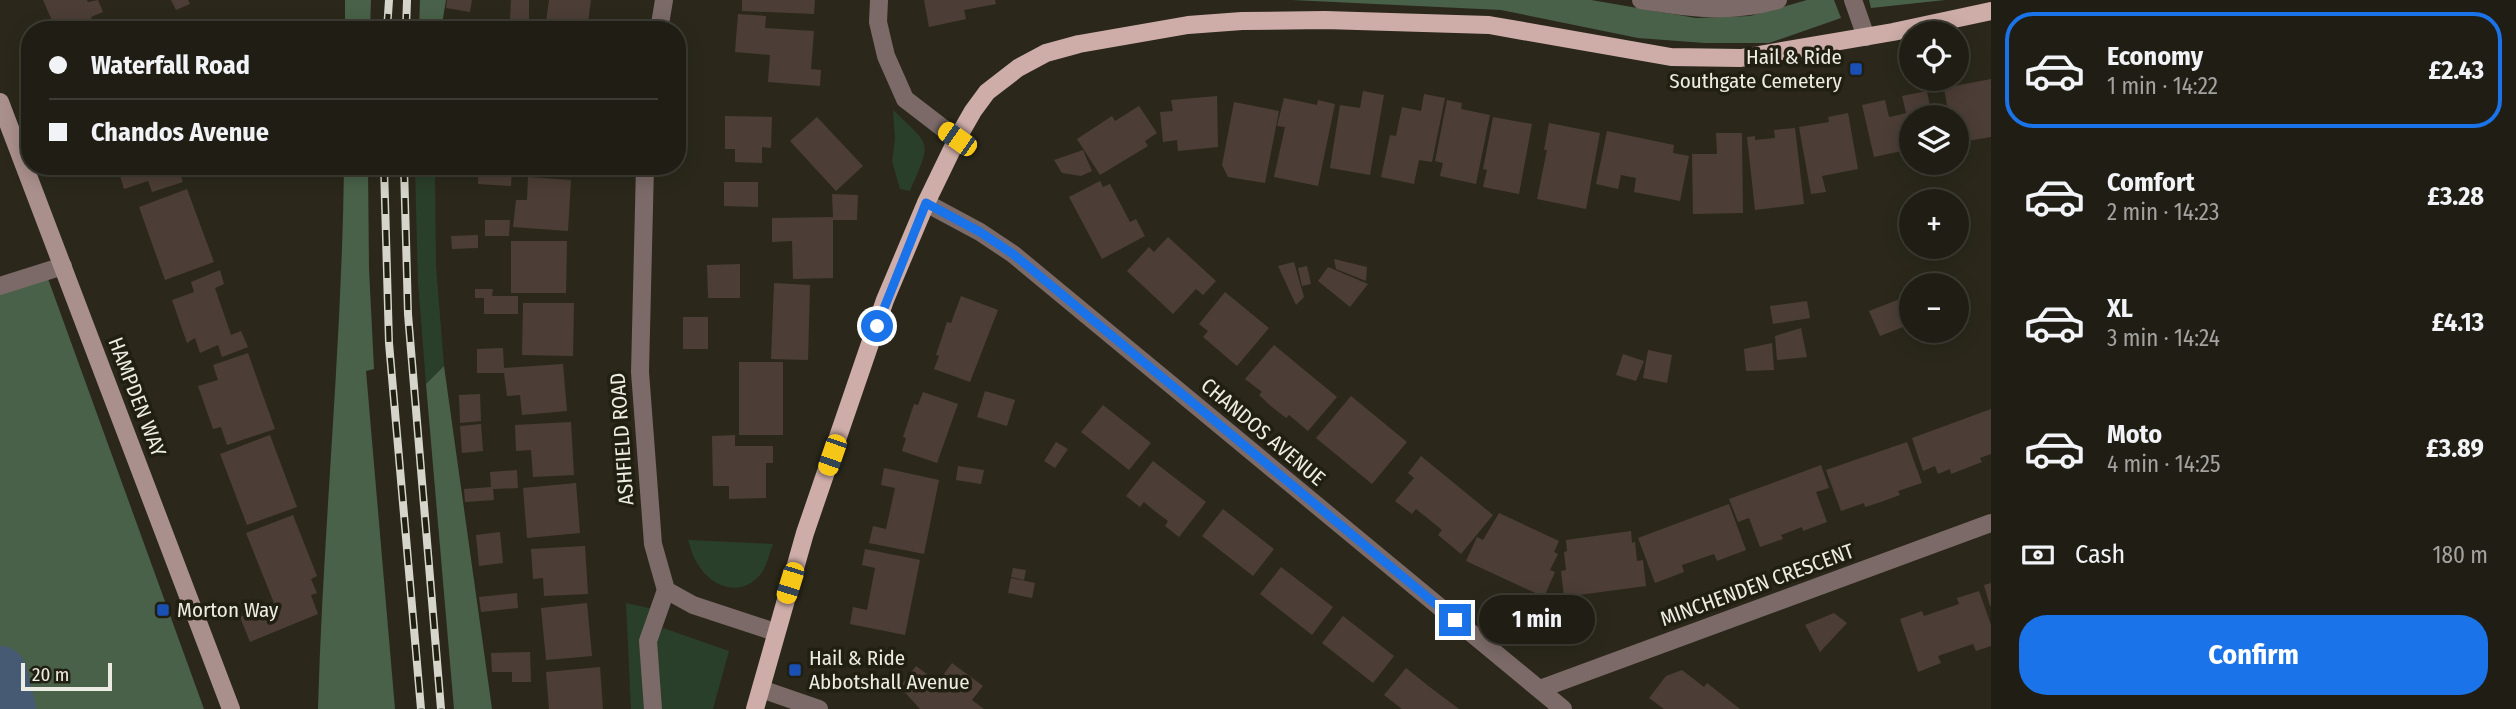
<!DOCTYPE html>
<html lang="en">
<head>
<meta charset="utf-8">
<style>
	body { margin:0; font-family:"Fira Sans Condensed",sans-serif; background:#2d2b22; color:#f1f3f6; height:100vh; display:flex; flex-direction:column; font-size:26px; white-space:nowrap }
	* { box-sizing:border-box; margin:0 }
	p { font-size:23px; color:#a2a2a0 }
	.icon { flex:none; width:38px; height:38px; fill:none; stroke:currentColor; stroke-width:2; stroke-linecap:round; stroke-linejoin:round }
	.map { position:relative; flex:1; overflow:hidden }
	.drawer { display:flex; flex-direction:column; background:#201e14; width:525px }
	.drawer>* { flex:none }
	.hud { position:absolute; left:21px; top:21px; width:665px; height:154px; border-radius:28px; box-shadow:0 4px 18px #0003,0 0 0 2px #3d3c34; display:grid; align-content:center; height:154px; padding:0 28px; background:#201e14 }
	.buttons { position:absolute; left:1899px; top:21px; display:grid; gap:14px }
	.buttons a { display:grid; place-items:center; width:70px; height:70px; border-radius:50%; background:#201e14; box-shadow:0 4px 18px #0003,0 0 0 2px #3d3c34; font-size:35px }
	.scale { position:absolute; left:21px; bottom:18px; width:91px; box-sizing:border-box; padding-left:7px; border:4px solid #edece3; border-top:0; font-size:19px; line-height:24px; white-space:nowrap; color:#edece3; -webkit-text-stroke:5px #211f11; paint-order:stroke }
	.end { position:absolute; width:32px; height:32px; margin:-16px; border:9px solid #1a73e8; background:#fff; box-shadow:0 0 0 4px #fff }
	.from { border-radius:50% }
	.bubble { position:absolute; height:49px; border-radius:24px; background:#201e14; box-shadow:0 4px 18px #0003,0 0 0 2px #3d3c34; font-size:23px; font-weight:700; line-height:49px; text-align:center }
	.car { position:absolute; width:21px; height:42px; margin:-21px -10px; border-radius:9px; box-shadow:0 0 5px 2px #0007; background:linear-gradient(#f5c518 24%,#345 0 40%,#f5c518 0 76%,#345 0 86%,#f5c518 0) }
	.hud b { display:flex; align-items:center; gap:24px; height:66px; font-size:26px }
	.hud b+b { border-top:2px solid #3d3c34 }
	.hud i { width:18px; height:18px; background:#f1f3f6 }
	ul { padding:12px 0 0; list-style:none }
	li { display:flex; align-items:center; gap:21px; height:116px; margin:0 14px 10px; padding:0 14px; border:4px solid transparent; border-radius:28px }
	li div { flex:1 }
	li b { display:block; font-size:26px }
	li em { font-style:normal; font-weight:700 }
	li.current { border-color:#1a73e8 }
	li>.icon { width:63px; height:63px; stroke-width:1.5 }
	.pay { display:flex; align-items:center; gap:18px; height:77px; padding:0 28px; font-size:26px }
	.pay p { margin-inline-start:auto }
	.action { display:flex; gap:14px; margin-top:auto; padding:14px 28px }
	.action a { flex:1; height:80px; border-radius:28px; background:#1a73e8; color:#fff; font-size:28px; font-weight:700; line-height:80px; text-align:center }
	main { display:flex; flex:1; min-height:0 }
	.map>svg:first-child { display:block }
</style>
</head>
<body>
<main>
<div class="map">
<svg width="1991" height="709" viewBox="0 0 1991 709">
	<rect width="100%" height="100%" fill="#2b281b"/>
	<path fill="#2a3f2a" d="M893,110C933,148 931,141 910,191L900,189L892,161L895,139Z
		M415,166H435L436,266L444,366L426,384L418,282Z
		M688,540L773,544C769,554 767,567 760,575C739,599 709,586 696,561C692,555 691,547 688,540Z
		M626,603L653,609L645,709H631Z
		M663,628L729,651L713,709H661L656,641Z"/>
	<path fill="#496149" d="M345,0H371L370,30H345Z
		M420,0H446L441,30H419Z
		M1292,0H1591L1696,18L1750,16L1807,0H1834L1841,18L1769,43H1705L1638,38L1501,10Z
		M1869,0H1945L1871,8Z
		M344,166H368L369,269L374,369L366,371L395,709H318C323,528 342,347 344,166Z
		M47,276L204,709H0V292Z
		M444,366L492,709H454L426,384Z"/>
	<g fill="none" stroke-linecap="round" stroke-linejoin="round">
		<path stroke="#465b73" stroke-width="54" d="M0,673L9,709"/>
	</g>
	<path fill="#4c3e36" d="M43,0H87L88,2L98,0L103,12L91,17L95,26L85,30H56Z
		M171,0H188L190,4L176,10Z
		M447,0H472L470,12L446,8Z
		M511,0H529V19H510Z
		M549,0H591L587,30H545Z
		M742,0H815L814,14L742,11Z
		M924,0H995L996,4L964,10L966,19L929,27Z
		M738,14L766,16L765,28L814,31L811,69L821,70L820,86L768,82L770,55L735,52Z
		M1991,79V137L1956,143V117H1949L1944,88Z
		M1363,91L1384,95L1370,175L1330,168L1340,105L1360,108Z
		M1927,91L1932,117H1911V149L1874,157L1862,105L1885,100L1889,117L1899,115L1906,113L1902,96Z
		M1424,94L1445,98L1432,162L1419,160L1414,184L1381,177L1390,135L1396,136L1402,107L1421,111Z
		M1217,96L1218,147L1178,151L1177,140L1163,142L1160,112L1173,111L1171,100Z
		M1284,98L1317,105L1318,100L1335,104L1318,186L1274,177L1285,127L1277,126Z
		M1447,100L1462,103L1461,109L1490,115L1476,184L1440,176L1443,163L1435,161Z
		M1234,102L1279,111L1265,183L1228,177L1222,165Z
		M1139,106L1157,133L1145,141L1148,146L1100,175L1077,139L1112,116L1115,121Z
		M1848,113L1858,169L1822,176L1826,192L1811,194L1799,127L1829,122L1828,117Z
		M725,116L772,117L771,148L762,147V163L735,162V149H725Z
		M817,117L863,166L836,191L790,141Z
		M1493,117L1532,124L1519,194L1483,187L1487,170L1483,169Z
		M1549,123L1600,133L1586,209L1537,199L1547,150H1544Z
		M1795,128L1804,204L1755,210L1747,137L1755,136V140L1775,138L1774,130Z
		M1607,131L1674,145L1673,153L1689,156L1680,201L1634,192L1636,178L1621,175L1618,189L1596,184Z
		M1716,133H1742L1743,213L1693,214L1692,154H1717Z
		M1083,150L1092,171L1081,176L1062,173L1054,160Z
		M117,166H177L183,182L152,192L148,181L124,189Z
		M479,166H512L511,186L478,184Z
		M546,166H573V171Z
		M528,177L571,180L568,231L513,227L516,200H527Z
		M1100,181L1103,187L1110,184L1130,222L1136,219L1145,236L1102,259L1069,197Z
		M724,182H758V207L724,206Z
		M187,189L214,262L165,280L139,207Z
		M832,194L858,195L857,220H833V278L793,279L792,241L772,242V218L833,217Z
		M485,220H510L509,236H485Z
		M478,235V248L452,249L451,236Z
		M1168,237L1216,281L1203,295L1196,289L1173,314L1127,271L1149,247L1154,252Z
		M511,241H567L566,293H511Z
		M1334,259L1367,267L1366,281L1336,269Z
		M1294,262L1304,297L1296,305L1278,266Z
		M740,264V298H708L707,265Z
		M1307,266L1311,284L1302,286L1298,268Z
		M1328,267L1368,284L1350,307L1318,281Z
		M220,270L224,284L215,288L231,335L241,331L248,347L222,357L218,345L200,353L195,338L187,343L172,300L194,292L191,282Z
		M774,283L810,285L808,360L771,359Z
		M475,289H493L492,296H518V314H484V298H475Z
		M1225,292L1269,328L1237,366L1203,337L1208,331L1199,324Z
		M961,296L998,310L970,382L934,369L939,356L936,355L947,322L951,323Z
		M1905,297L1911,312V324L1880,336L1869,311Z
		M1807,301L1810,318L1773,324L1770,306Z
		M523,303H574L573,356L522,355Z
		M683,317H708V349H683Z
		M1801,328L1807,357L1777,360L1775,336Z
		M1772,343L1774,370L1746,371L1744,349Z
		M1274,345L1337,397L1308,431L1289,415L1286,418L1272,407L1259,395L1262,392L1245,379Z
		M503,348L504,368L563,364L567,411L522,415L520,395L507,396L504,373H477V349Z
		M1648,350L1672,355L1667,383L1643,378Z
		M248,353L275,429L227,445L221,427L213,429L198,386L218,380L213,365Z
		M1623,354L1644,361L1636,381L1616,375Z
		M739,362H783V435H739Z
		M985,391L1015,400L1007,426L977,417Z
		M923,392L958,404L937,463L902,451L906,438L903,437L914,404L918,405Z
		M480,394L481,421L460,423L459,395Z
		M1351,396L1407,442L1372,484L1316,438Z
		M1103,405L1151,443L1129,470L1081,432Z
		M1991,409V454L1980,458L1982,462L1951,474L1950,469L1938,474L1935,466L1923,471L1912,438Z
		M571,422L574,475L533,477L531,450L516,451L515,425Z
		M481,424L483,451L462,453L460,426Z
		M270,435L297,507L247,525L220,454Z
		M735,435V446H773V463H766V498L729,499V486H713L712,436Z
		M1056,442L1068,449L1055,468L1044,461Z
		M1907,442L1922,483L1898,491L1900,495L1881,502L1865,507L1864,503L1841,511L1826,470Z
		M1421,456L1493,515L1461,554L1438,535L1442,530L1426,517L1416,509L1412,514L1395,501L1414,478L1408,473Z
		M1153,461L1206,502L1179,537L1165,526L1168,521L1156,512L1144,502L1140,507L1126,496Z
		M1821,465L1829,488L1816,492L1827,522L1803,531L1802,527L1792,531L1781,535L1783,539L1760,547L1749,518L1738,522L1729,499Z
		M958,466L984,470L981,484L956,480Z
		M884,468L939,480L924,554L869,543L873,526L886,529L895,488L881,485Z
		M517,470L518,488L493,489L494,500L465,502L464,489L491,487L490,472Z
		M576,483L580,533L527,538L523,488Z
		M1729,504L1746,550L1717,561L1714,554L1682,565L1684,572L1655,583L1638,538Z
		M1223,509L1274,549L1253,576L1202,536Z
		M1499,513L1559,541L1554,552L1558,554L1550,570L1555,572L1544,597L1466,561L1477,537L1483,540Z
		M293,515L317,576L311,579L317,593L311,595L318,614L250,642L240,617L274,603L246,533Z
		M1631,531L1632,543L1635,542L1637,561L1643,560L1646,586L1564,597L1561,571L1566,570L1564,552L1567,551L1566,540Z
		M500,532L503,563L479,566L476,535Z
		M585,546L588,594L544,596L543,578L533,579L531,549Z
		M865,549L920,560L905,635L850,624L853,607L867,610L875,568L862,565Z
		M1281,567L1333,607L1312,635L1260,594Z
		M1013,568L1026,570L1024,580L1011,577Z
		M1011,578L1035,583L1032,598L1008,593Z
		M1991,583V606H1990L1984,585Z
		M1979,591L1991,625V646L1976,651L1973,644L1938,656L1941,663L1918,672L1900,619L1922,611L1924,616L1959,604L1957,598Z
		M517,593L518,608L481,612L479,597Z
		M587,603L592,656L546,660L541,608Z
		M1834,613L1847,623L1820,652L1805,625Z
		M1343,616L1394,656L1373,683L1322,643Z
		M530,652L531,682H512V672H492L491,653Z
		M952,663L983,686L972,700L984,709H920L900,687L916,666L938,682Z
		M600,667L603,709H549L546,672Z
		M1406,668L1431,688L1459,709H1402L1384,695Z
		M1682,670L1704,687L1707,683L1740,709H1664L1649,698L1666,676Z"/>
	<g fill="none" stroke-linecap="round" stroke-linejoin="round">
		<path stroke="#7b6a68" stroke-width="18" d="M1641,0C1691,8 1729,14 1778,0
			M1853,0L1866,37
			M0,286L63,266
			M653,709L648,641L666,590"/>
		<path stroke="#7b6a68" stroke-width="18" d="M879,0L878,22L886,56L905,99L957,139
			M659,30L664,0
			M645,166L640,372L653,544L666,590L693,605L775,632
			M926,203L980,232L1013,254L1563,709
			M761,689L819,709
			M1540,689L1991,523"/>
		<path stroke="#aa908d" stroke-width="18" d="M0,102L231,709"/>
		<path stroke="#ceada8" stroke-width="18" d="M755,709L805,533L885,300L926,203L957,139L973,111L987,92L1018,68L1046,53L1079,44L1188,25L1242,21L1325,20L1489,25L1671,57L1741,58L1893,32L1991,11"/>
		<defs>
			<path id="rail" d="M387,30L389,0
				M406,30L407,0
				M384,166L389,343L421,709
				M404,166L408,314L441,709"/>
		</defs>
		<use href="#rail" stroke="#d6d5cb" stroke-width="8"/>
		<use href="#rail" stroke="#211f11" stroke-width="5" stroke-dasharray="16" stroke-linecap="butt"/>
	</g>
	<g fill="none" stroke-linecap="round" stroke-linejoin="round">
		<path stroke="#1a73e8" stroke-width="9" d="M877,326L926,203L980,232L1013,254L1455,620"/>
	</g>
	<g fill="#1a4fb4" stroke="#211f11" stroke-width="2.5">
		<rect x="1849" y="62" width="14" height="14" rx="3.5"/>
		<rect x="156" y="603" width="14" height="14" rx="3.5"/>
		<rect x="788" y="663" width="14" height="14" rx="3.5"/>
	</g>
	<g text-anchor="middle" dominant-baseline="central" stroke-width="7" stroke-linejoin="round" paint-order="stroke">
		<g font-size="21" fill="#edece3" stroke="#211f11" text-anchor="start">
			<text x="1842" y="57" text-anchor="end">Hail &amp; Ride<tspan x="1842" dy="24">Southgate Cemetery</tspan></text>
			<text x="177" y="610">Morton Way</text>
			<text x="809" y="658">Hail &amp; Ride<tspan x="809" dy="24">Abbotshall Avenue</tspan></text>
		</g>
		<g font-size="21" fill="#edece3" stroke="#211f11">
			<text transform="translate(137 397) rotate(69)">HAMPDEN WAY</text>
			<text transform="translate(1263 432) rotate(40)">CHANDOS AVENUE</text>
			<text transform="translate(622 439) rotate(-94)">ASHFIELD ROAD</text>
			<text transform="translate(1757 585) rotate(-20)">MINCHENDEN CRESCENT</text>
		</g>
	</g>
</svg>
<div class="buttons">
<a><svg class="icon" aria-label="locate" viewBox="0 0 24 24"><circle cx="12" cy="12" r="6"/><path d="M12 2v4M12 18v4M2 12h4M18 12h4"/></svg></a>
<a><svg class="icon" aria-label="layers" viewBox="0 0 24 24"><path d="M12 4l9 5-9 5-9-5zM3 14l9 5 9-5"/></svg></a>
<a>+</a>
<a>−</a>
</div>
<div class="scale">20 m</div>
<i class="end from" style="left:877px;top:326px"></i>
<i class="end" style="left:1455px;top:620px"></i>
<div class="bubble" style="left:1479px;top:595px;width:116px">1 min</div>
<i class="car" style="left:957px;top:139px;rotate:305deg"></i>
<i class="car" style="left:832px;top:455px;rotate:199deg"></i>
<i class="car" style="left:790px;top:583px;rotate:197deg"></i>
<div class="hud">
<b><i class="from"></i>Waterfall Road</b>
<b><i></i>Chandos Avenue</b>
</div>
</div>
<section class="drawer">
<ul>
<li class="current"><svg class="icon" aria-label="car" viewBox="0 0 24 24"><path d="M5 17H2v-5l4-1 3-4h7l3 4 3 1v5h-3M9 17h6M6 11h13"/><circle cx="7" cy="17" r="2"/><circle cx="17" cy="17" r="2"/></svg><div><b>Economy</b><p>1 min · 14:22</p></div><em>£2.43</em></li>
<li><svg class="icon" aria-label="car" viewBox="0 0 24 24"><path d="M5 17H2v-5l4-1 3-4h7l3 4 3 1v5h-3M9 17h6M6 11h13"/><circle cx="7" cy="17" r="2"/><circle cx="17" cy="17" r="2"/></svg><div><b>Comfort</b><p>2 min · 14:23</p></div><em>£3.28</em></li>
<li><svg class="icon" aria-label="car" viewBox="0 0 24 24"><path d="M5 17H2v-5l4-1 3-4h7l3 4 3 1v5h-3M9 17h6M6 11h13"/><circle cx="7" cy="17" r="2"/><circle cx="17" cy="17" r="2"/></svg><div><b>XL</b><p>3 min · 14:24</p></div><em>£4.13</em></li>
<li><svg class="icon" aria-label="car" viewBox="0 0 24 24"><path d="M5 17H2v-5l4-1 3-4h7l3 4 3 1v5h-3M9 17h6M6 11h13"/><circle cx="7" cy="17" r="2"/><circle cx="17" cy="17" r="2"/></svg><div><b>Moto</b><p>4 min · 14:25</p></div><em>£3.89</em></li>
</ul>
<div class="pay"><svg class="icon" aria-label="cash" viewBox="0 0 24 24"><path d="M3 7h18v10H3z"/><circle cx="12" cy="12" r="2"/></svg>Cash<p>180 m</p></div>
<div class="action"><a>Confirm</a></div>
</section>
</main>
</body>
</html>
